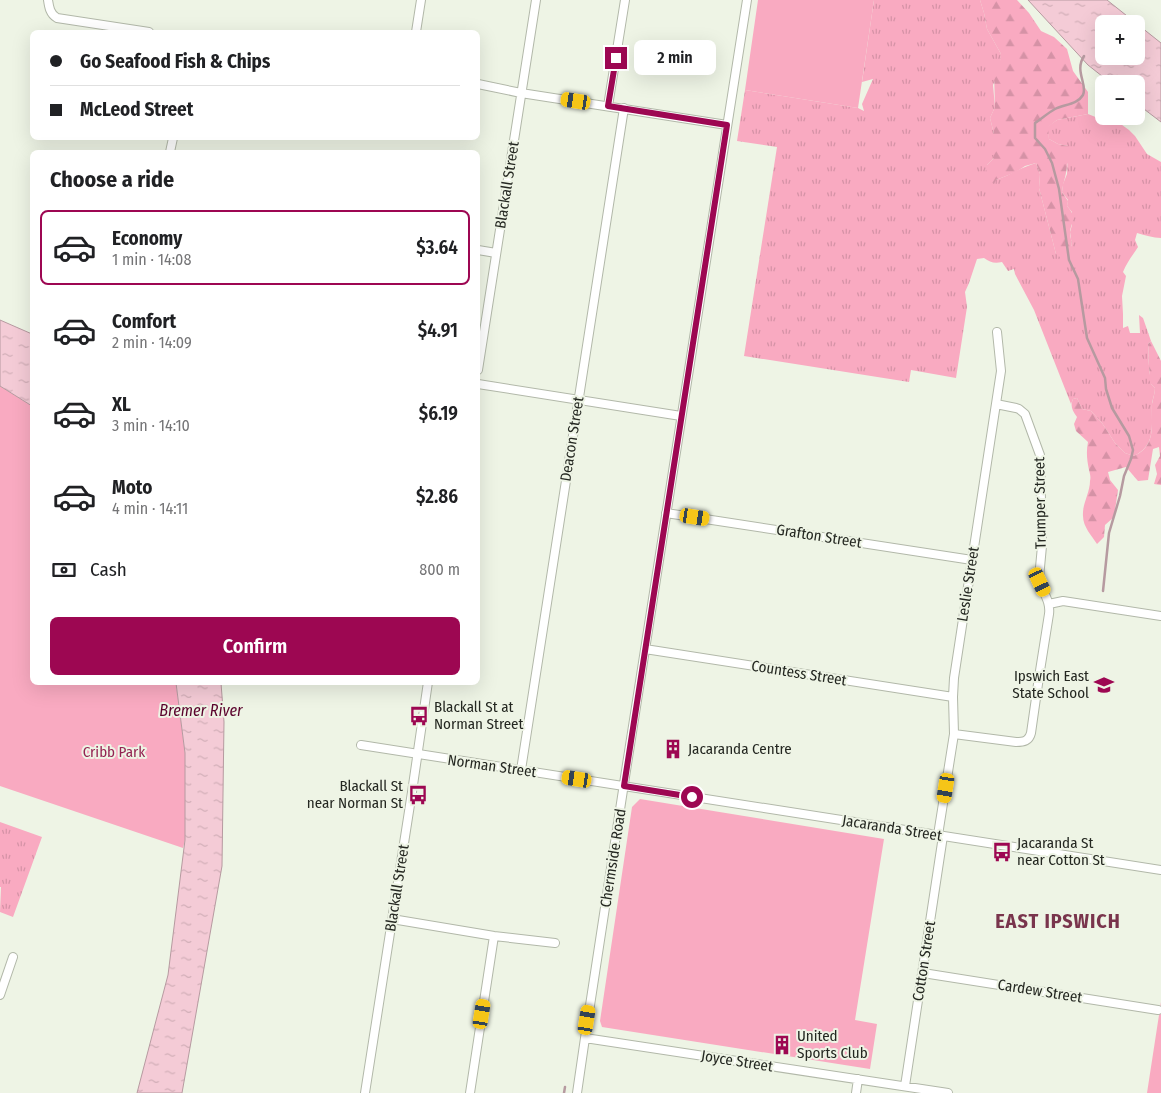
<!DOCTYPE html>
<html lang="en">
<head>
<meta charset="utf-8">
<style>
	body { margin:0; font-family:"Fira Sans Condensed",sans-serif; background:#f6f6f6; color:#202124; height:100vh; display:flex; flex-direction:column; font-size:19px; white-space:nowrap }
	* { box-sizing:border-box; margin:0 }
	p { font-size:16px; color:#757577 }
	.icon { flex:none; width:28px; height:28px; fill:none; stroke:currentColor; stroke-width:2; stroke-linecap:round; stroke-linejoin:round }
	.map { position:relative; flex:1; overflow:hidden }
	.side { position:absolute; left:30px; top:150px; width:450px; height:535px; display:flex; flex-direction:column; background:#fff; border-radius:8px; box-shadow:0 5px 20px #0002 }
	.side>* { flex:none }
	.guide { position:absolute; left:30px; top:30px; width:450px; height:110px; border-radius:8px; box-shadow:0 5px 20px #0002; display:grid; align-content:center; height:110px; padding:0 20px; background:#fff }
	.fabs { position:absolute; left:1095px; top:15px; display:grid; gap:10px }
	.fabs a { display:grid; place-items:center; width:50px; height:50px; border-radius:8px; background:#fff; box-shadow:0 5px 20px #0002; font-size:25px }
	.end { position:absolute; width:22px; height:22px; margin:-11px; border:6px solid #9d0752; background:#fff; box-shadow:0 0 0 2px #fff }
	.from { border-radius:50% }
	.bubble { position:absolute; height:35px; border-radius:8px; background:#fff; box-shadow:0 5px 20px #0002; font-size:16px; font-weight:600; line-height:35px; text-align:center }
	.car { position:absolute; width:15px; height:30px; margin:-15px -8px; border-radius:6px; box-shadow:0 0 4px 1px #0007; background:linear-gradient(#f5c518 24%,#345 0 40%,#f5c518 0 76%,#345 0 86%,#f5c518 0) }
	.guide b { display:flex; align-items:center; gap:18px; height:48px; font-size:19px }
	.guide b+b { border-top:1px solid #e0e0e0 }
	.guide i { width:12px; height:12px; background:#202124 }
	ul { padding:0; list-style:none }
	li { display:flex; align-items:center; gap:15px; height:75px; margin:0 10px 8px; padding:0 10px; border:2px solid transparent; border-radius:8px }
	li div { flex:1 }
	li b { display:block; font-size:19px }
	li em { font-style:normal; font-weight:600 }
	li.active { border-color:#9d0752 }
	li>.icon { width:45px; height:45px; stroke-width:1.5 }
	h2 { padding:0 20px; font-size:22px; line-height:60px }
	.pay { display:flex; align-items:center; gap:12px; height:55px; padding:0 20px; font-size:19px }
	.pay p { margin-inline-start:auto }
	.primary-button { display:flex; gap:10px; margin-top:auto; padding:10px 20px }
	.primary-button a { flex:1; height:58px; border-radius:8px; background:#9d0752; color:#fff; font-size:20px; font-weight:600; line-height:58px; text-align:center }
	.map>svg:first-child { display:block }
</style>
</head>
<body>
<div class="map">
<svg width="1161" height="1093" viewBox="0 0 1161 1093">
	<defs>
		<pattern id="grass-tufts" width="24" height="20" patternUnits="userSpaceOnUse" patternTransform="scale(1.25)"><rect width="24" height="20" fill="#f9aac1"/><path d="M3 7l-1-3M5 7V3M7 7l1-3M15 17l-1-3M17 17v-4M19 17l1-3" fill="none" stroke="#d592a6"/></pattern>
		<pattern id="forest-firs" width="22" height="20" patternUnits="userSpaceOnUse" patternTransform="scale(1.25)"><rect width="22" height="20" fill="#f9aac1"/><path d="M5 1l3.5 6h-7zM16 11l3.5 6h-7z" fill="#d592a6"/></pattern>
		<pattern id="water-ripples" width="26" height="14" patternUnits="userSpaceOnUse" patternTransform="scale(1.25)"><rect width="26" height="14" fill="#f4cbd6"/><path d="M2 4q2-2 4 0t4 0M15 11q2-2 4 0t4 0" fill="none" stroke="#d1aeb7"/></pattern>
	</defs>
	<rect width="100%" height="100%" fill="#eef4e5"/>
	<path fill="url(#grass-tufts)" d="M874,0H980L984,13L987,29L1001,54L1000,68L993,85L995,107L990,118L994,134V158L987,165L996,180C1010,175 1022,167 1036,163L1040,174L1039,188L1056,254L1072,246L1070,232L1072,225V212L1067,206L1068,200L1062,192L1063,184L1067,174L1068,146L1058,144L1049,139L1047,127L1057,120L1088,114L1098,118L1110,119L1118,122L1129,130L1135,136L1147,154L1161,162V238C1153,238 1145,235 1137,233L1135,240L1138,247C1133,255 1127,262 1123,272L1126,276L1122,296L1123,314V328L1128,326L1130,333H1140L1139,315L1143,318L1151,341L1148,344C1149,351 1148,359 1149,366C1149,372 1151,378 1151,384L1155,388C1155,393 1153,398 1152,403C1151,424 1157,445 1134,456L1125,453L1115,443L1102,423L1091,411L1082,409L1077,398L1073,399L1071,404L1034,310L1015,274L1014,269L1008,271L1002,262C994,264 990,262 984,258L977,259L969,283L965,292L967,307L956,378L911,370L909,382L744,356L777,147L737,141L745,90L858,108L864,111L862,104L873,79L862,82Z
		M0,822L42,837L13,917L0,912L1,887H0Z"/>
	<path fill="url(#forest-firs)" d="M980,0H1017L1029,13L1041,31L1054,37L1067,49L1073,71L1088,92V114L1057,120L1048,127L1049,139L1058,144L1068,146L1075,156L1067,164C1067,174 1063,182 1062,192L1068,201L1067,206C1077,218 1073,218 1070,231C1070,234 1070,236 1071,239C1073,248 1071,253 1065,261L1056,254L1039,188L1040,174L1036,163L1025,166L1016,172L996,180L994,184L985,174L987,165L994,158V134L990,118L995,107L994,73L999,68L1001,54L987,29L984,13Z
		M1151,341L1161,361V485L1154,484L1157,474L1155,465L1160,456L1159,447L1153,449L1148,480L1138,481L1126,467L1108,472L1110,480L1118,490L1114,517L1105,525L1104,537L1097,544C1092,536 1083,527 1083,516C1082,504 1090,493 1090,481C1091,477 1090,474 1089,470C1087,460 1086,452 1088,442L1076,431L1074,424L1077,417C1072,410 1070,406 1073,399L1077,398L1082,409L1091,411L1102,423L1115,443L1125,453L1134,456C1157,445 1151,424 1152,404C1153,398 1155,393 1155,388L1151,384L1149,380C1151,374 1149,372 1149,366C1148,359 1149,351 1148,344Z"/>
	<path fill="#f9aac1" d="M758,0H874L858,108L745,90Z
		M0,386L32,406V682L176,683L185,753V840L183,848L0,786Z
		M640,799L884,839L855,1020L877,1024L870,1069L602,1027L600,1021L632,807Z
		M1161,1002V1093H1147Z"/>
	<path fill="url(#water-ripples)" stroke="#b69aa0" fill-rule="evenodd" d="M1028,0H1107L1161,43V122L1136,103V84H1112L1088,65ZM1104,24H1136V56H1104Z
		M0,320L32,334V406L0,386Z
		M176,683H221L224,722L222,866L182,1093H137L168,975L185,840V753Z"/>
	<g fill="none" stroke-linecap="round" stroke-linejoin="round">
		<path stroke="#b69aa0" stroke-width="2.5" d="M1084,56C1074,71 1088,85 1083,95C1077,105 1064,104 1055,109C1048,113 1041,119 1035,123V138L1045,149L1052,163L1059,189L1069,260L1078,279L1087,338L1105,378L1106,389L1112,408L1129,436L1133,450L1131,459L1124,476L1120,496L1109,533L1103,591
			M564,1093L565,1087"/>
		<defs>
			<path id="minor" d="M48,0C49,7 50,14 57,18L149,32
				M416,32L421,0
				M478,84L521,93L727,125
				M608,106L625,0
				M170,152L173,138
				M478,250L496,253
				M478,370L536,0
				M478,384L681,416
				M666,513L972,560
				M1049,604L1063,601L1161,616
				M645,649L953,697
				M954,734L1016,742C1024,742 1029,741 1031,733L1039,677L1049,614C1051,600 1041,591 1039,578L1042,546L1040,455L1025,414L1019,409L1016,408L996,404
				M361,745L1161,870
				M521,770L624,108
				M938,835L954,734L953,697L954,678L1001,371L997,332
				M392,919L494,936L555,943
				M923,973L1158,1010
				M0,995L13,957
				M585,1038L948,1093
				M905,1086L943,836
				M365,1093L412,792L428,682
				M470,1093L494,936
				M577,1093L585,1038L625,777L747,0
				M856,1093L858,1079"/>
		</defs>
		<use href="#minor" stroke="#b2b8a9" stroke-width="10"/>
		<use href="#minor" stroke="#fff" stroke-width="8"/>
	</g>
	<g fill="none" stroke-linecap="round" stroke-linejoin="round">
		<path stroke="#9d0752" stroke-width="6" d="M616,58L608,106L727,125L624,786L692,797"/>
	</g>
	<defs>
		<symbol id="school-bare" viewBox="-9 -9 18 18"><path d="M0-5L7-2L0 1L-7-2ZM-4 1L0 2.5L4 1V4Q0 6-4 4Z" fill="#9d0752" stroke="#eef4e5" stroke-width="2.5" paint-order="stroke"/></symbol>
		<symbol id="bus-bare" viewBox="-9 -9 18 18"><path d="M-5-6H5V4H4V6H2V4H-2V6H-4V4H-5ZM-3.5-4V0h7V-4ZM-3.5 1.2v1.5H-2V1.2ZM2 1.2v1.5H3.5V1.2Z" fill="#9d0752" stroke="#eef4e5" stroke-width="2.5" paint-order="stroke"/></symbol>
		<symbol id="building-bare" viewBox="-9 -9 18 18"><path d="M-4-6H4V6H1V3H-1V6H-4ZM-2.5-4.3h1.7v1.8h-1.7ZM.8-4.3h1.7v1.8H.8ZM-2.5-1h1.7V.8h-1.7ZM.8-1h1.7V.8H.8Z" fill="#9d0752" stroke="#eef4e5" stroke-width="2.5" paint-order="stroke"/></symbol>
	</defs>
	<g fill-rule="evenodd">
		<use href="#school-bare" x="1090" y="671" width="28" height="28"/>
		<use href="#bus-bare" x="405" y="702" width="28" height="28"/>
		<use href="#building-bare" x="659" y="735" width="28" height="28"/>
		<use href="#bus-bare" x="404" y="781" width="28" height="28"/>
		<use href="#bus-bare" x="988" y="838" width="28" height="28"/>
		<use href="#building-bare" x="768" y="1031" width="28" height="28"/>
	</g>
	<g text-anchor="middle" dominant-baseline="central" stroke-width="4" stroke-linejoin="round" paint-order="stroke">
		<g font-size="15" fill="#242721" stroke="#eef4e5">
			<text transform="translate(507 185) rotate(-81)">Blackall Street</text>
			<text transform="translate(572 439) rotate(-81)">Deacon Street</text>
			<text transform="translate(1040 503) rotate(-91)">Trumper Street</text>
			<text transform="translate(819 536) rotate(9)">Grafton Street</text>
			<text transform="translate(968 584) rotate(-81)">Leslie Street</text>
			<text transform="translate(799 673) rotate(9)">Countess Street</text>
			<text transform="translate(492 766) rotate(8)">Norman Street</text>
			<text transform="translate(892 828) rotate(9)">Jacaranda Street</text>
			<text transform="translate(613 858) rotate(-81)">Chermside Road</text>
			<text transform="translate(397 888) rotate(-81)">Blackall Street</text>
			<text transform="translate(924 961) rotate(-81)">Cotton Street</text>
			<text transform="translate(1040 991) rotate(9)">Cardew Street</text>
			<text transform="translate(737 1061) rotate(9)">Joyce Street</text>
		</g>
		<g font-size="15" fill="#242721" stroke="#eef4e5" text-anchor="start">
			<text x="1089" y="676" text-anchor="end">Ipswich East<tspan x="1089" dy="17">State School</tspan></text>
			<text x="434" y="707">Blackall St at<tspan x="434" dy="17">Norman Street</tspan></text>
			<text x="688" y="749">Jacaranda Centre</text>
			<text x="403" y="786" text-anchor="end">Blackall St<tspan x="403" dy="17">near Norman St</tspan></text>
			<text x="1017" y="843">Jacaranda St<tspan x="1017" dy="17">near Cotton St</tspan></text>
			<text x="797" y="1036">United<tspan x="797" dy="17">Sports Club</tspan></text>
		</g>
		<g font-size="15" fill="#932352" stroke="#eef4e5">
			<text x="114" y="752">Cribb Park</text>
		</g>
		<g font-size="16" font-style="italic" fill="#5b032d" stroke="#eef4e5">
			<text x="201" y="710">Bremer River</text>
		</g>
		<g font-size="20" font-weight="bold" letter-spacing="1" fill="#79344c" stroke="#eef4e5">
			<text x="1058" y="921">EAST IPSWICH</text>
		</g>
	</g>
</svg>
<div class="fabs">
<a>+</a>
<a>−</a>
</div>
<i class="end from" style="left:692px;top:797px"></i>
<i class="end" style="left:616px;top:58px"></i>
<div class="bubble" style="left:634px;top:40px;width:82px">2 min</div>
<i class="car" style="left:576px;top:101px;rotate:279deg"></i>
<i class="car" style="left:695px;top:517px;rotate:99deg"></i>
<i class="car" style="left:1040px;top:582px;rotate:155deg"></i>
<i class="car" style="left:577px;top:779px;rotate:279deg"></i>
<i class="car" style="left:946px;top:788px;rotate:189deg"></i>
<i class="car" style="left:482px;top:1014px;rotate:9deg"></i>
<i class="car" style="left:587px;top:1020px;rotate:9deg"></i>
<div class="guide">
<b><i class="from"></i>Go Seafood Fish &amp; Chips</b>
<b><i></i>McLeod Street</b>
</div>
<section class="side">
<h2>Choose a ride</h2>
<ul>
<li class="active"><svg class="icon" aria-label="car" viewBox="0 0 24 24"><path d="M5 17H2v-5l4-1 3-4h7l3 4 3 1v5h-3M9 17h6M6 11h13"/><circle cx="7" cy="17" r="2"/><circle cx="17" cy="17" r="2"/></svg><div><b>Economy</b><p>1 min · 14:08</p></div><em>$3.64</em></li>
<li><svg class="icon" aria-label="car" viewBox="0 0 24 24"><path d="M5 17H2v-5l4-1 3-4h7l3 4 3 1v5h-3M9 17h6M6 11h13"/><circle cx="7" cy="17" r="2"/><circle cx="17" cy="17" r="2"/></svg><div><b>Comfort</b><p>2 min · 14:09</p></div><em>$4.91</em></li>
<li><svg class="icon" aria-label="car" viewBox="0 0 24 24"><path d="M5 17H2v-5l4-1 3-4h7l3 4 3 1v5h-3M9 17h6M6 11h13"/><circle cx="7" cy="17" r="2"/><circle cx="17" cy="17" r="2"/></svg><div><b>XL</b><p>3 min · 14:10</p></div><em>$6.19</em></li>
<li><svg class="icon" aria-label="car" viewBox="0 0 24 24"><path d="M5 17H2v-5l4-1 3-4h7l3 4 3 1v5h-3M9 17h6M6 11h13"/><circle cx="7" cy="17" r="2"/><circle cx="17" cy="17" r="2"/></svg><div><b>Moto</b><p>4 min · 14:11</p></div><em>$2.86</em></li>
</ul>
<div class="pay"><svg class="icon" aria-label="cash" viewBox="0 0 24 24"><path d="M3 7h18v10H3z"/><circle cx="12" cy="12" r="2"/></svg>Cash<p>800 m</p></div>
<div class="primary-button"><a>Confirm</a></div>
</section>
</div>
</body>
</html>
